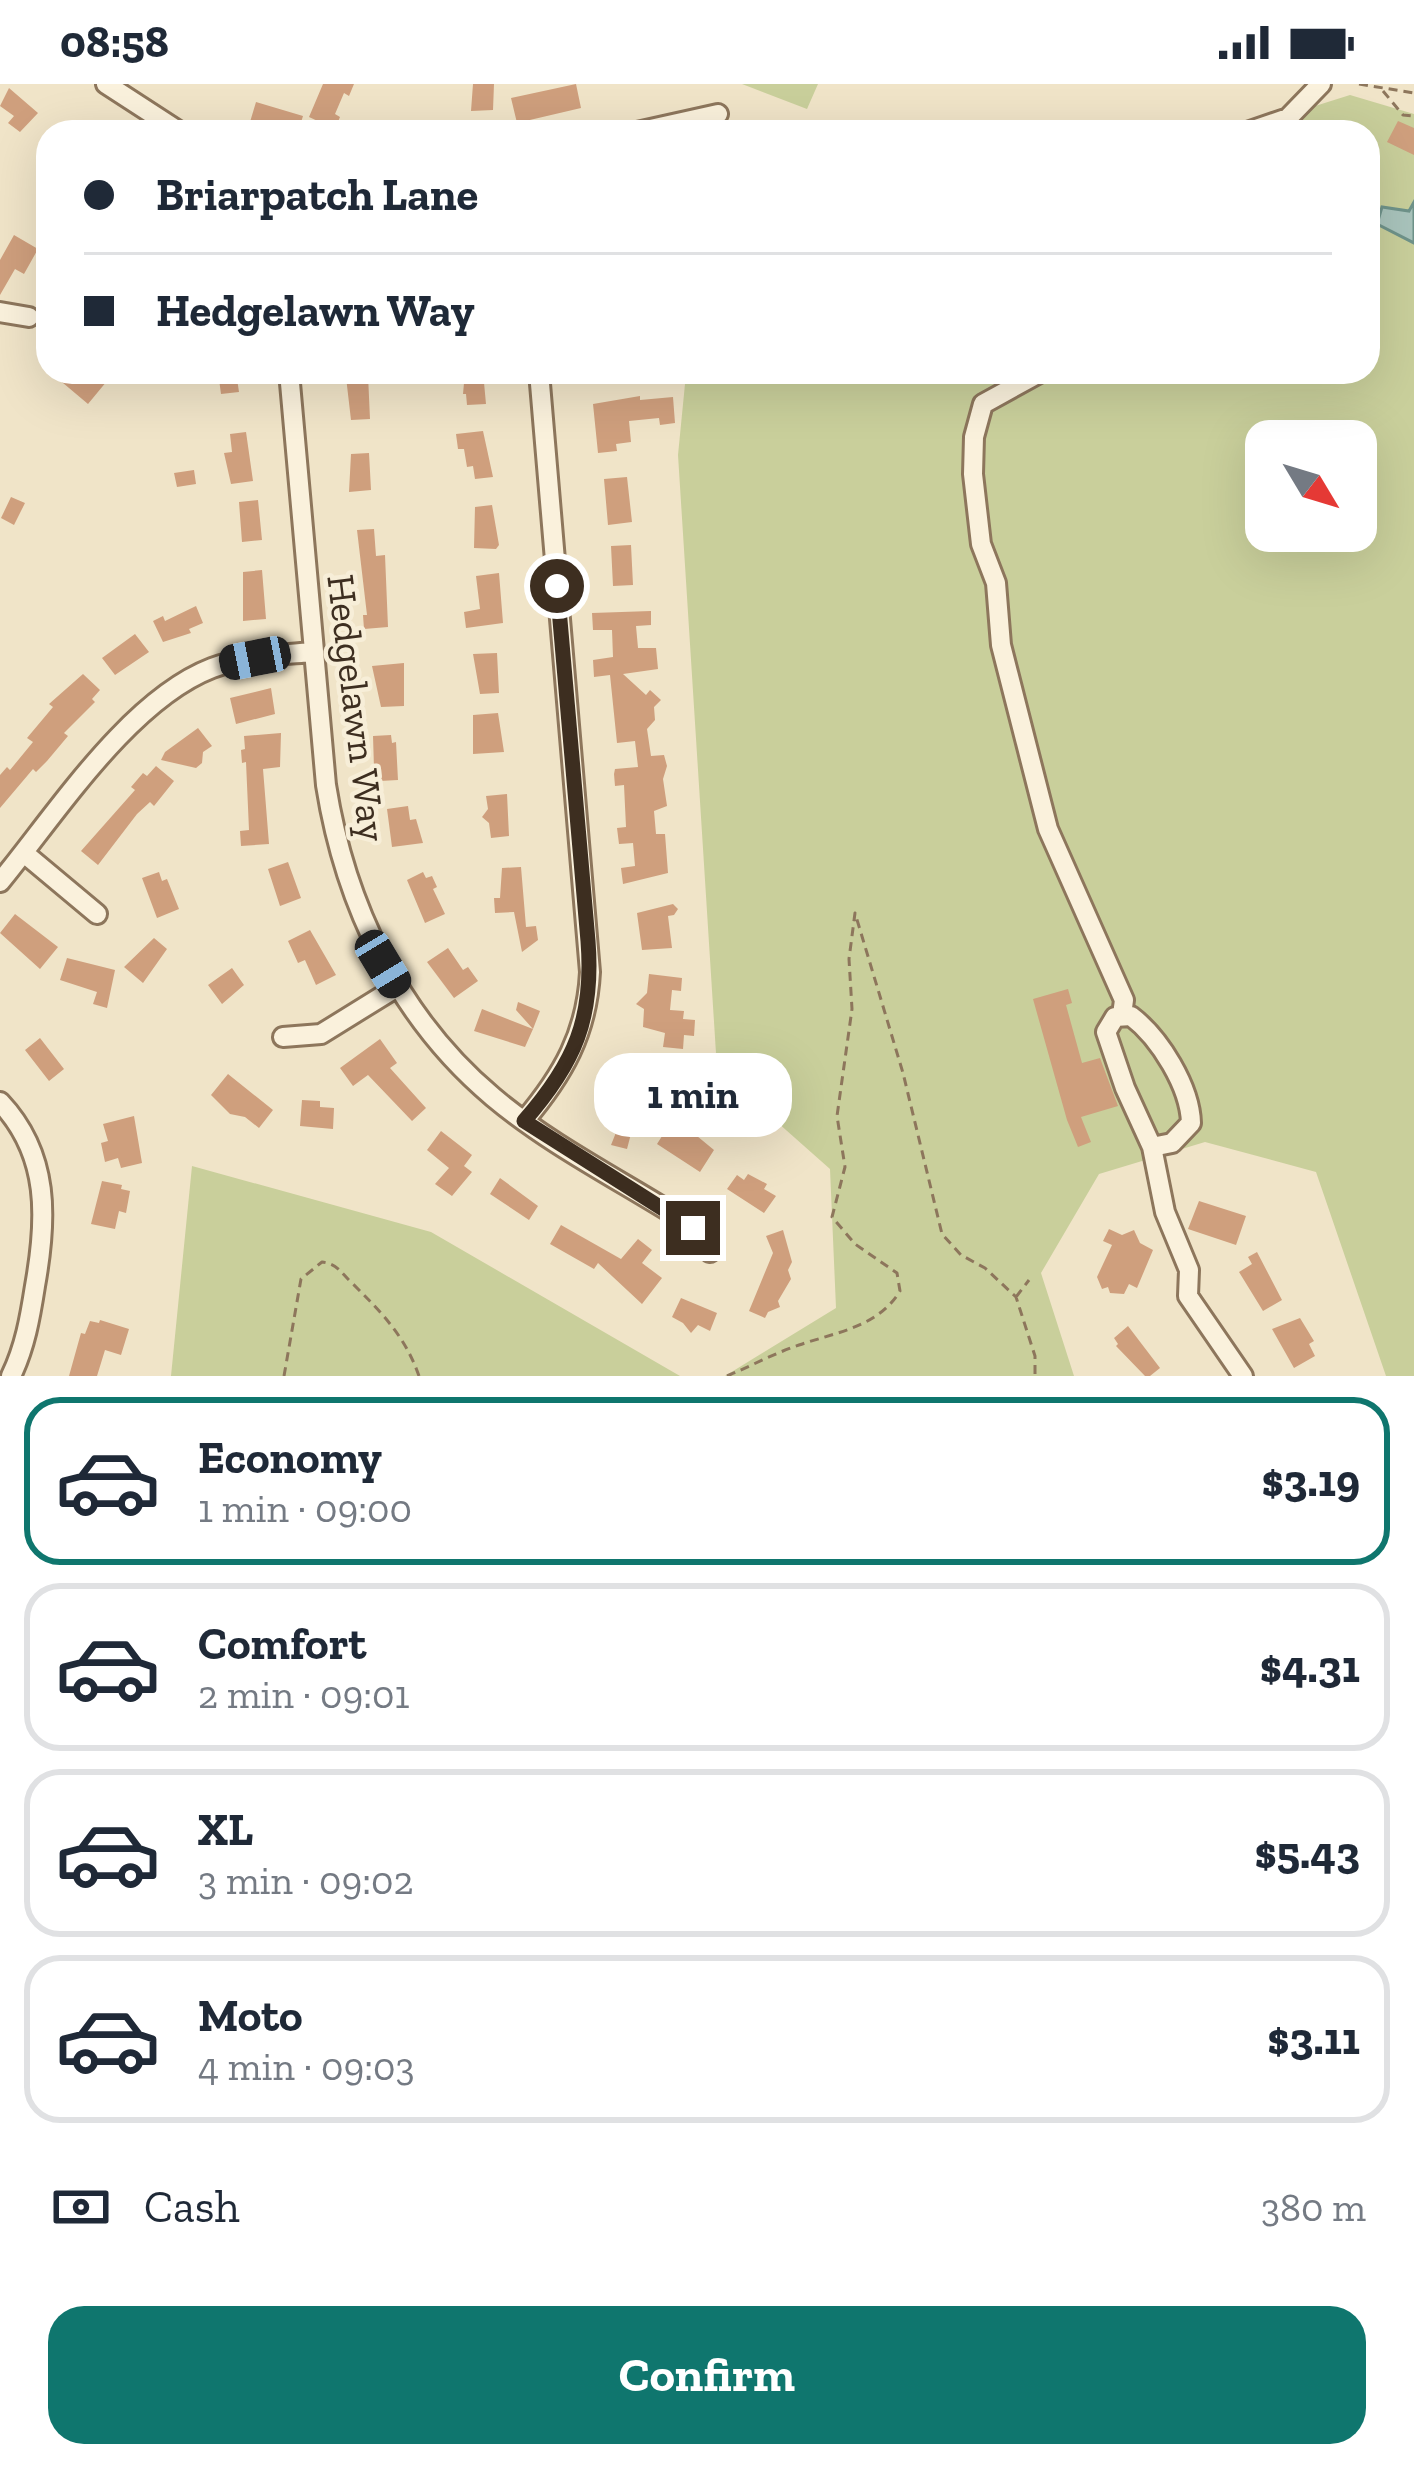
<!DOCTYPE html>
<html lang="en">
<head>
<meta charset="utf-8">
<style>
	body { margin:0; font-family:"Zilla Slab",serif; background:#f2f2f3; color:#1f2937; height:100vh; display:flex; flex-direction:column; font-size:45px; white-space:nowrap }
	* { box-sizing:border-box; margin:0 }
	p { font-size:39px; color:#747a83 }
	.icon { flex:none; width:66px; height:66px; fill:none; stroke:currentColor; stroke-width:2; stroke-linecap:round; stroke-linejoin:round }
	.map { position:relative; height:1292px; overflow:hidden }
	.sheet { display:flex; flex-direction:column; background:#fff; flex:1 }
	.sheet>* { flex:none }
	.guide { position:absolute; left:36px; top:36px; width:1344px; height:264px; border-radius:36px; box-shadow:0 12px 48px #0002; display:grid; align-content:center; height:264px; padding:0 48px; background:#fff }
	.needle { width:78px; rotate:128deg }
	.buttons { position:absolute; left:1245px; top:336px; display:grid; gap:24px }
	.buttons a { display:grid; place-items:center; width:132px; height:132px; border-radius:24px; background:#fff; box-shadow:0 12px 48px #0002; font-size:60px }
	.end { position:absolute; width:54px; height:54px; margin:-27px; border:15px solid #3d2e20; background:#fff; box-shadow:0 0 0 6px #fff }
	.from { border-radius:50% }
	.bubble { position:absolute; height:84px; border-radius:36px; background:#fff; box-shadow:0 12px 48px #0002; font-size:39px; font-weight:700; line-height:84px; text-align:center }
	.car { position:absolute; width:36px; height:72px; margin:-36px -18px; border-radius:15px; box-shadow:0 0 9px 3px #0007; background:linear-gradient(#222 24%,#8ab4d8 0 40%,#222 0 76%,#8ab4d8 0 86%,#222 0) }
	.guide b { display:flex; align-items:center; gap:42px; height:114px; font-size:45px }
	.guide b+b { border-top:3px solid #e0e1e3 }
	.guide i { width:30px; height:30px; background:#1f2937 }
	ul { padding:21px 0 0; list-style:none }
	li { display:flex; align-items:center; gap:36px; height:168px; margin:0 24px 18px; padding:0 24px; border:6px solid #e0e1e3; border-radius:36px }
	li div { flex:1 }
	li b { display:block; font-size:45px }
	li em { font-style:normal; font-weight:700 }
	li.selected { border-color:#0f766e }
	li>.icon { width:108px; height:108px; stroke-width:1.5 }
	.pay { display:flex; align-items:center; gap:30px; height:132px; padding:0 48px; font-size:45px }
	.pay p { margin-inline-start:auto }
	.primary-button { display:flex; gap:24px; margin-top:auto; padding:24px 48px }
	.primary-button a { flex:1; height:138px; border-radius:36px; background:#0f766e; color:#fff; font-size:48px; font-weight:700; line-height:138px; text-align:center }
	.status { display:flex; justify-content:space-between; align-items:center; height:84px; padding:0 60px; background:#fff; direction:ltr }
	.status svg { height:33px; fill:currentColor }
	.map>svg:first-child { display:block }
</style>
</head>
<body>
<div class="status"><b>08:58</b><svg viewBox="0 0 49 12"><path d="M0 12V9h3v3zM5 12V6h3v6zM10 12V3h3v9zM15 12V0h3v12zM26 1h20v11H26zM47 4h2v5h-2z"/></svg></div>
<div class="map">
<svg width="1414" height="1292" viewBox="0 0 1414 1292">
	<rect width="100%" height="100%" fill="#f0e4c8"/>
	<path fill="#c9cf9b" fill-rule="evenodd" d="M742,0H818L807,25Z
		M1350,11L1414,30V1292H1386L1316,1088L1205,1058L1099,1090L1041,1189L1074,1292H725L836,1224L830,1085L717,985L678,371L685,300L695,288H1368V48H1233ZM1266,357H1356V447H1266Z
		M192,1082L431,1148L680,1292H171Z"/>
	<path fill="#a9c4bc" stroke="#6f938a" stroke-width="3" d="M1414,118V159L1377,140L1382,123L1409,127Z"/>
	<path fill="#cf9f7d" d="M323,0H354L349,12L344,9L335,30L340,33L335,45L309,33Z
		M473,0H494L493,26L471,27Z
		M576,0L581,24L517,39L511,14Z
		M9,4L38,29L20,48L8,39L14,32L0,22Z
		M256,18L303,32L298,48H283L250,38Z
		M1398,37L1414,44V71L1387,58Z
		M14,151L38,165L24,190L15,185L0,211V176Z
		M50,288H97L107,297L88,320Z
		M218,288H236L239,308L221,310Z
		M465,288H483L486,320L467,321L466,310H463Z
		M368,291L370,335L351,336L346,293Z
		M640,312V316L673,313L675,339L660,341L659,334L629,337L631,358L616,360L617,367L598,369L593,320Z
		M483,347L493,393L475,395L473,382L467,383L464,365H458L456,350Z
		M246,348L253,397L231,400L224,369L232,368L230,350Z
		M369,369L371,406L349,408L351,370Z
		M194,386L196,400L177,403L174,389Z
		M627,393L632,438L608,441L604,395Z
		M11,413L25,419L14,441L1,434Z
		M258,416L262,456L242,458L239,418Z
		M492,421L499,461L496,465L474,464L475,423Z
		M374,445L376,472L385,471L388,543L364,545L363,531H367L357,446Z
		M631,461L633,501L613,502L611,462Z
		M262,486L266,535L243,537V488Z
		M499,489L503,539L466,544L464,528L480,525L476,492Z
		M196,522L203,539L189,545L191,549L163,558L153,537L163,532L165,537Z
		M651,527V541L636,542L638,564H656L658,585L623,590L646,611L650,606L661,616L654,623L655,636L647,645L651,672L664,671L667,682L663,695L667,722L654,727L656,750H665L668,789L623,800L621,784L635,782L633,759L619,760L617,744L626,743L624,701L615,702L614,690L615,685L638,683L635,657L617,659L610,591L594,593L593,576L613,573L612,546H593L592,529Z
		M135,550L149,568L115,591L102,574Z
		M497,569L499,609L480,610L473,570Z
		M404,579V622L381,623L372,582Z
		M83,590L100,606L92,615L95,618L64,649L68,652L47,677L36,688L33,685L0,724V691L7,683L10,686L33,658L27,654L53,623L49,620Z
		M271,604L275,630L236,640L230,614Z
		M498,629L504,668L473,670V631Z
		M198,644L212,662L203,668L202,679L196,684L161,676L165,668Z
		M281,649L280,683L263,685L269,760L241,762L240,747L249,746L246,678L242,679L241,666L245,665L244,652Z
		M391,651L392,659L396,658L398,696L380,697V684H374L373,652Z
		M156,682L174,697L154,722L150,718L137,730L98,781L81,767L135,706L131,703L143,689L147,692Z
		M507,710L509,752L491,754L489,739L482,733L488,725L486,712Z
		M408,722L410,736L416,735L423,759L392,763L387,725Z
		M288,778L301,814L280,822L268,785Z
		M521,783L526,843L536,842L538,856L522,868L514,828L495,829L494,814H500L502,784Z
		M159,788L162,797L167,795L179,825L157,834L142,794Z
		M423,788L426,794L432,792L437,803L433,805L445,830L425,839L407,796Z
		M673,820L678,825L674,831L668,832L672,864L642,866L637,829Z
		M15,830L58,863L40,885L0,849Z
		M310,846L336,891L316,901L305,876L298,879L288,857Z
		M154,854L167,865L143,899L124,883Z
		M448,864L463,886L468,883L478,897L454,914L427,878Z
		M67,874L115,886L107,924L93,920L97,908L60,896Z
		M232,884L244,901L222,920L208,901Z
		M649,890L682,894L681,907L672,906L670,926L684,927L683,935L695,936L694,952L684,951L683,965L663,963L665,949L643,943L644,925L636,920L647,909Z
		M1068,905L1072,919L1066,921L1082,979L1100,974L1118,1022L1081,1033L1091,1058L1078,1063L1067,1036L1033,915Z
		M518,918L540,927L533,945L516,926Z
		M482,925L533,945L525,963L474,947Z
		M40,954L64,985L49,997L25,966Z
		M380,955L397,979L390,984L426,1024L412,1037L368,991L353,1002L340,984Z
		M627,988L646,1026L666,1034L674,1023L685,1030L680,1038L714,1066L700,1088L657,1060L664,1049L633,1042L627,1065L611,1061L617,1046L597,1005Z
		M228,990L273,1026L259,1044L245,1033L230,1030L211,1011Z
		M302,1016L320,1017V1023L334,1024L333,1045L300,1042Z
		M134,1032L142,1079L121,1084L118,1074L105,1078L101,1059L108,1057L103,1040Z
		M441,1047L472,1071L464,1082L472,1088L452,1112L435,1100L449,1084L427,1066Z
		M748,1090L767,1100L764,1105L776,1112L764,1129L727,1105L737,1091L744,1096Z
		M500,1094L538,1122L529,1136L490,1110Z
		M102,1097L122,1101L121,1105L130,1107L126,1129L119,1127L115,1145L91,1140Z
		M1199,1117L1246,1132L1236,1161L1188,1145Z
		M561,1141L621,1175L638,1155L652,1166L642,1179L662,1194L642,1220L598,1179L594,1185L550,1160Z
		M1109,1145L1122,1151L1134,1146L1140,1159L1153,1166L1137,1204L1129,1200L1124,1210L1110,1209L1108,1203L1102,1205L1097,1193L1112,1161L1103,1157Z
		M783,1146L792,1178L788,1186L791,1195L778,1217L780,1223L768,1228L765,1234L749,1227L773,1169L766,1152Z
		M1257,1168L1282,1216L1263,1227L1239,1188L1252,1180L1248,1173Z
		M681,1214L717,1229L710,1247L698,1241L691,1249L683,1239L672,1233Z
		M1300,1234L1314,1257L1309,1260L1315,1272L1294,1284L1272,1245Z
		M100,1236L129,1245L121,1271L105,1266L97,1292H69L81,1249L85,1250L90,1237L99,1239Z
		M1128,1242L1160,1284L1150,1292H1145L1116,1262L1118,1260L1114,1254Z"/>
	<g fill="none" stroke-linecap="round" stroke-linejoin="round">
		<defs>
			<path id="minor" d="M106,0L180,48
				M637,48L718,30
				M1247,48L1288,34L1321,0
				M0,228L29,233
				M289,288L326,701C345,821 399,934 493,1013C549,1060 618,1095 680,1134L693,1144L710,1168
				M1041,288L983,320L974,353L973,390L981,460L996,499L1001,561L1048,745L1124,916L1122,931
				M24,769L97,830
				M0,798C56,730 129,616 212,584C243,572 279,571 312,568
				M283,953L321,950L397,903
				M0,1018C50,1071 47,1135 35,1202C30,1234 25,1263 11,1292
				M524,1037C563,991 587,949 590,888L539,288
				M1152,1063L1172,1059L1191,1039C1190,1003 1160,954 1131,932L1115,933L1106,948L1125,1004L1152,1063L1165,1128L1189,1186L1188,1212L1243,1292"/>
		</defs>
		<use href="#minor" stroke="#8d765c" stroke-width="24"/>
		<path stroke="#8d765c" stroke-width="3" stroke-dasharray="9 6" stroke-linecap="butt" d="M1359,0L1414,9
			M1383,7L1403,31L1414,32
			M1016,1213L1029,1196
			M284,1292L301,1195L322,1178C338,1180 341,1189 352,1199C382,1229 405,1252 419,1292
			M727,1292C751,1282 775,1269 799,1261C837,1248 878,1243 900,1207L897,1189L855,1160L832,1133L845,1083L837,1032L852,925L849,875L855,829L903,989L942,1150L961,1171L985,1184L1016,1213L1035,1272V1292"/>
		<use href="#minor" stroke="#faf1dc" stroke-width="18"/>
	</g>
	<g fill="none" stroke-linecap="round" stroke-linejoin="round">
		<path stroke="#3d2e20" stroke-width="15" d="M557,502L588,857C594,934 575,979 524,1037L693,1144"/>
	</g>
	<g text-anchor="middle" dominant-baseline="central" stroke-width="9" stroke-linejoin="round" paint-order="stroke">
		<g font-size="39" fill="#3d2e20" stroke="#f7eed8">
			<text transform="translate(357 624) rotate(83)">Hedgelawn Way</text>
		</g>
	</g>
</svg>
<div class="buttons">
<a><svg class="needle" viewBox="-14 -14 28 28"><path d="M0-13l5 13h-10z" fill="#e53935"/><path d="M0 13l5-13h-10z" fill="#747a83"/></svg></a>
</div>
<i class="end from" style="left:557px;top:502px"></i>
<i class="end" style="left:693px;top:1144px"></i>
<div class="bubble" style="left:594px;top:969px;width:198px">1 min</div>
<i class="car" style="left:255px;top:574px;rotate:259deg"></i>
<i class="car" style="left:383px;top:880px;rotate:149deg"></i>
<div class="guide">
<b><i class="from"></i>Briarpatch Lane</b>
<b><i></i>Hedgelawn Way</b>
</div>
</div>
<section class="sheet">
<ul>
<li class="selected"><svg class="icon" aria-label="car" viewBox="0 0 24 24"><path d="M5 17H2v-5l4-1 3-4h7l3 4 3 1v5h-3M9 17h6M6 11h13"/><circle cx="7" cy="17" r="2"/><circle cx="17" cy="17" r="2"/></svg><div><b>Economy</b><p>1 min · 09:00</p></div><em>$3.19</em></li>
<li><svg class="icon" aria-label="car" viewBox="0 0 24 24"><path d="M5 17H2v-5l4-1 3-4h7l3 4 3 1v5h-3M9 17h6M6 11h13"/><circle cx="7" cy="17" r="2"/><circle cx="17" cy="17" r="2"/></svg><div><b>Comfort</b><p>2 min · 09:01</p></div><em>$4.31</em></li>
<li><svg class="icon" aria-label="car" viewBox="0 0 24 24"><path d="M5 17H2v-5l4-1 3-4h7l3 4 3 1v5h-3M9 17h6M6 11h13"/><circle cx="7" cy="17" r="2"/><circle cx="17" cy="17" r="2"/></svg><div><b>XL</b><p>3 min · 09:02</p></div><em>$5.43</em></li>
<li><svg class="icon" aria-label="car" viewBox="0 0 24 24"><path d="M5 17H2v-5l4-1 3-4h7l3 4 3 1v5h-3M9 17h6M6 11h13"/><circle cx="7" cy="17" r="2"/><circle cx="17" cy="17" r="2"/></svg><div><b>Moto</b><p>4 min · 09:03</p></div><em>$3.11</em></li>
</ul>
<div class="pay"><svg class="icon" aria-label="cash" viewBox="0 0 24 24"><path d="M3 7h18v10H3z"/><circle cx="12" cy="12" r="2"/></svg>Cash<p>380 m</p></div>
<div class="primary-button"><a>Confirm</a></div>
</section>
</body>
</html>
